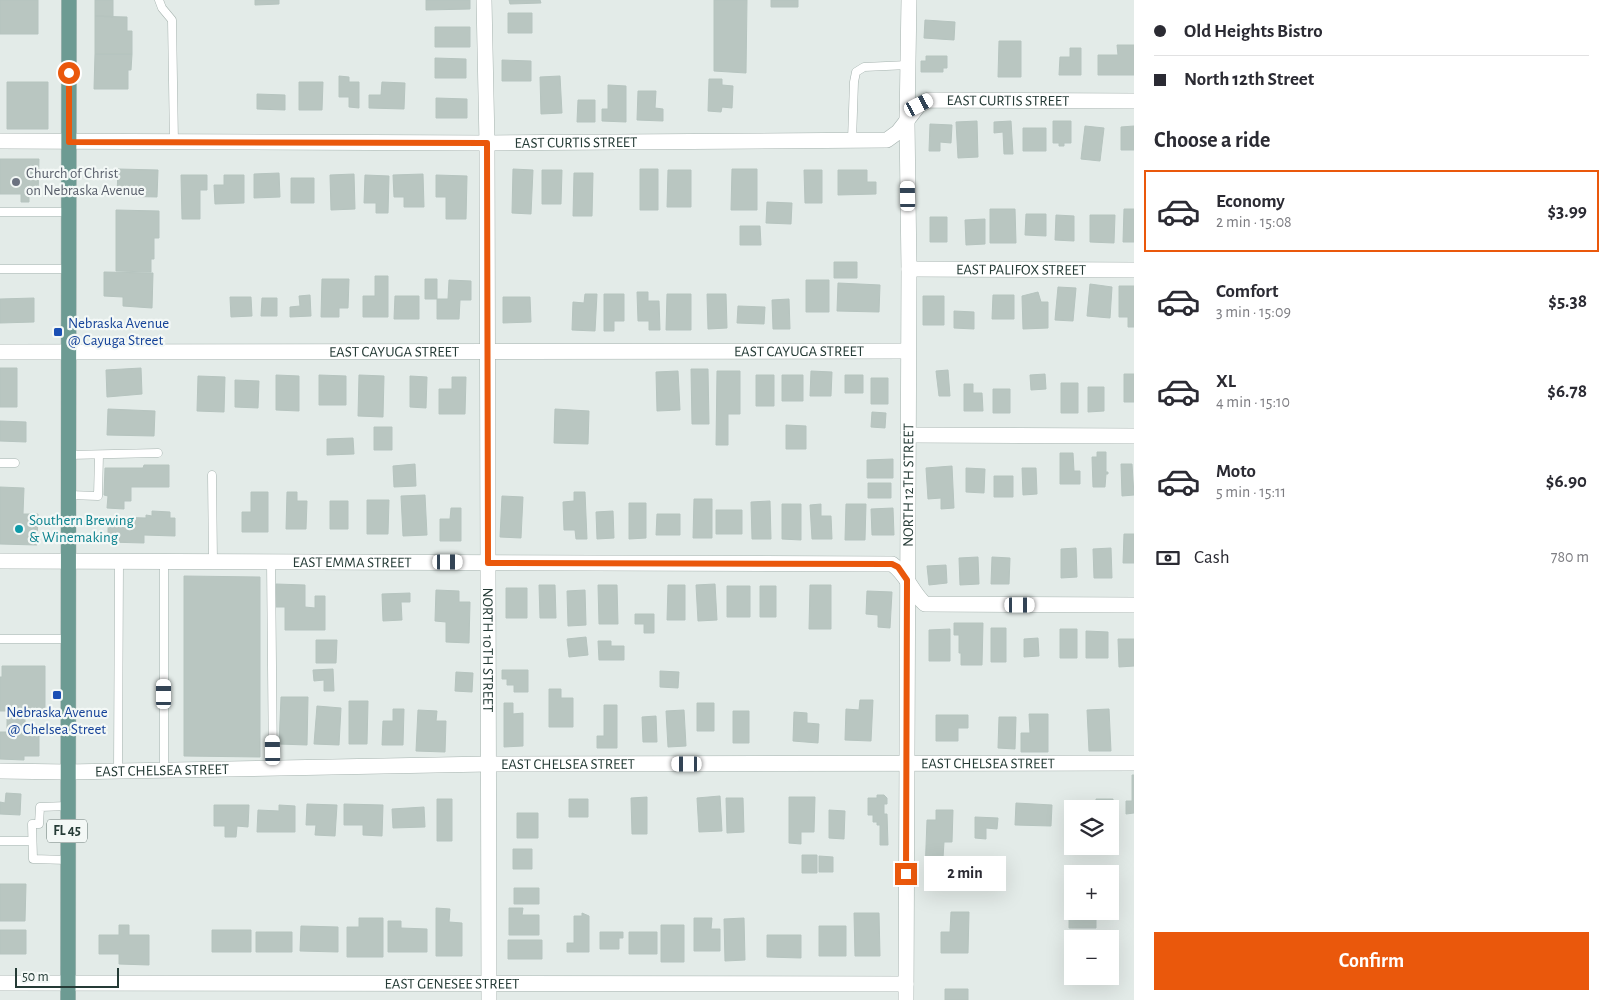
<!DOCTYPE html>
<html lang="en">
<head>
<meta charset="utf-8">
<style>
	body { margin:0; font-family:"Alegreya Sans",sans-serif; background:#f2f2f3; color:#2b2b33; height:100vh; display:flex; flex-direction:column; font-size:19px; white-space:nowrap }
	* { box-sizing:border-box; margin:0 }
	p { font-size:16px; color:#7c7c81 }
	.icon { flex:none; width:28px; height:28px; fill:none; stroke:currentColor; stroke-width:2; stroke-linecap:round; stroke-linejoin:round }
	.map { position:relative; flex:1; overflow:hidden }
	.side { display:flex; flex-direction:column; background:#fff; width:475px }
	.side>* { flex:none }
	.top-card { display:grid; align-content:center; height:110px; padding:0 20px; background:#fff }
	.fabs { position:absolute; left:1064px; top:800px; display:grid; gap:10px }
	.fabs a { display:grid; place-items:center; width:55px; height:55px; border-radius:0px; background:#fff; box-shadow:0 5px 20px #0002; font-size:25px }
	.scale { position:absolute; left:15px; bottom:12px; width:104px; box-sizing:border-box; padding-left:5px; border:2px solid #253b36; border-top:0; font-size:14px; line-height:18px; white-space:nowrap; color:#253b36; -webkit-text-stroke:4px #f3f8f6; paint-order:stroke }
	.end { position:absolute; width:22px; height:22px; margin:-11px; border:6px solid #ea580c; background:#fff; box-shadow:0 0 0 2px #fff }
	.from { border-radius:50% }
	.bubble { position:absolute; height:35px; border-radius:0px; background:#fff; box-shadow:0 5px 20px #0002; font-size:16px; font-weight:700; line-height:35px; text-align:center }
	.car { position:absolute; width:15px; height:30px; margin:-15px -8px; border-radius:6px; box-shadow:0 0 4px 1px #0007; background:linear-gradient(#fff 24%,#345 0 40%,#fff 0 76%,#345 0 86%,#fff 0) }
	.top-card b { display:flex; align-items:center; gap:18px; height:48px; font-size:19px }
	.top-card b+b { border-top:1px solid #e1e1e2 }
	.top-card i { width:12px; height:12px; background:#2b2b33 }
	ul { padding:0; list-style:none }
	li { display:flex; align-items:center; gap:15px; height:82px; margin:0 10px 8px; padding:0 10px; border:2px solid transparent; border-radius:0px }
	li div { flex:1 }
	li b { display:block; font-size:19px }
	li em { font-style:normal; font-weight:700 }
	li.selected { border-color:#ea580c }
	li>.icon { width:45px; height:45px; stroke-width:1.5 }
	h2 { padding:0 20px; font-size:22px; line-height:60px }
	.pay { display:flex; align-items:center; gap:12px; height:55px; padding:0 20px; font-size:19px }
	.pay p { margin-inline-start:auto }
	.action { display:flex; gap:10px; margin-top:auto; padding:10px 20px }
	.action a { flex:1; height:58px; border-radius:0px; background:#ea580c; color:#fff; font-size:20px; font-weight:700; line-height:58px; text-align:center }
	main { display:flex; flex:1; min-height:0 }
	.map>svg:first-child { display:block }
</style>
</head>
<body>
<main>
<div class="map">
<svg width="1134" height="1000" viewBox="0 0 1134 1000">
	<rect width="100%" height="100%" fill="#e3ebe8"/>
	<path fill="#b9c6c1" stroke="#b6c4bf" d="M0,0H38V34H0Z
		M95,0H113V17L95,16Z
		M255,0H279V4L255,5Z
		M426,0H470V9L426,10Z
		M509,0H540L541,3L510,4Z
		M714,0H747L746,73L714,71Z
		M771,0H798V7H771Z
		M508,13H532V33H508Z
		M95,16L127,17V31H132V54H95Z
		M925,20L955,22L954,40L924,38Z
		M435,27H470V47H435Z
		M999,41H1021V77H998Z
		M1117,45H1134V75H1098V55H1118Z
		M1070,48H1081V75H1059L1060,57H1070Z
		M95,54H132L131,70H128V89H94Z
		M926,56H947V68H943V72H921V61H926Z
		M435,58L466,59V78H435Z
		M502,60L531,61V81H502Z
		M339,76L349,77V82H359V108L349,107V97H339Z
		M560,76L562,113L541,114L540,77Z
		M709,79H722V85L733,86L732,108L722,107L721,112L708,111Z
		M7,82H48V129H7Z
		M299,82H323L322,110H299Z
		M382,82L405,83L404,109L369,108V95H381Z
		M608,85L626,86V122L602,121V109H608Z
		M638,91H656L655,108L663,109V121L637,120Z
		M257,94L285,95V110L257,109Z
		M436,98L467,99V118H436Z
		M578,100H595V122H577Z
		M977,121L978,157L958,158L956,122Z
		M1011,121L1013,154H1004L1003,132L994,133V122Z
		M1053,121H1071V143H1064V146H1059V143H1053Z
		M930,124L952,125L951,143L940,142V151H929Z
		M1085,126L1104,128L1100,161L1081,159Z
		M1134,126V150H1121V127Z
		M1023,128H1046V151H1023Z
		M0,159H39L38,195L29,194V202H21V194H0Z
		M118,169L158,170L157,197L117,196Z
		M513,169L533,170L531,214L512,213Z
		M640,169H658V210H640Z
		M732,169H757V210H731Z
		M542,170H562L561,204H542Z
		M668,170H691V207H667Z
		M804,170H822V203H805Z
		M838,170H867V182H876V194L838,195Z
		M279,173L280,197L254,198V174Z
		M574,173H593L592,216H573Z
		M354,174L355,209L331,210L330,175Z
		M423,174L424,207H404V197H394L393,175Z
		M181,175H207V190H200V219H182Z
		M224,175H244V203L215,204L214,185H224Z
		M365,175L389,176L388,213H376V203H364Z
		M436,175L467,176L466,219H446V197H436Z
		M291,178H314V203H291Z
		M767,202L792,203L791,224L766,223Z
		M990,209H1015L1016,243H990Z
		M1124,209H1134V242H1123Z
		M116,210L159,211V238H154V259H151V272L116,271Z
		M1026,214H1046V236L1025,235Z
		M1056,215L1074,216V241L1055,240Z
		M1090,215H1115L1114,243L1090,242Z
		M930,217H947V242H930Z
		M985,219V244L966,245L965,220Z
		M740,226H760L761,245H740Z
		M834,262H857V278H834Z
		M104,272L153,273L152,308L123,306V297L104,296Z
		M375,276H388V317H363V296H375Z
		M322,279H349L348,308H339V317H321Z
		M425,279H437V299H425Z
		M449,280L471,281V300H460L459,319H437V299H448Z
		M806,280H829V312H806Z
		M838,283L880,285L879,312L837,311Z
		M1090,284L1112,287L1110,318L1087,316Z
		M1119,286H1134V327H1128V317H1119Z
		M1058,287L1076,288L1073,321L1055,320Z
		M637,292H648V301H659L660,330H649V321H638Z
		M1038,292L1041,302H1048V328L1023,329L1022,296Z
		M585,294H597L595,331L572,330L573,302L584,303Z
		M604,294H624V321H614V331H604Z
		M667,294H691V330H666Z
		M707,294H726L727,328L708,329Z
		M310,295L311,316L290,317V307L300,306L299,296Z
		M993,295H1014V319H992Z
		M395,296H419V319H394Z
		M923,296H944V325H923Z
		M230,297H251L252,316L231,317Z
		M503,297H530L531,322L503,323Z
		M34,298V322L0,323V299Z
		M262,298H277V316H261Z
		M789,299L790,329H773L772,300Z
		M738,306L765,307L764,324L737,323Z
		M954,311L974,312V329L954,328Z
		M0,368H17V407H0Z
		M141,368L142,394L107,397L106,370Z
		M691,369H708L709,424H692Z
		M948,370L950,396H939L936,371Z
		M678,371L680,410L657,411L656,372Z
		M717,371H740V414H728V445H716Z
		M811,371L832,372L831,396H810Z
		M1045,374L1046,389L1031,390L1030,375Z
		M1124,374H1134V402H1124Z
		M276,375L299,376V411L276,410Z
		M319,375L346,376V405H319Z
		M359,375L384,376L383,417L358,416Z
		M756,375H774V406H756Z
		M782,375H803V401H782Z
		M845,375H863V393H845Z
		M198,376L225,377L224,412L197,411Z
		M410,376L427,377L426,408L410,407Z
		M452,377H466L465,414H439V389H452Z
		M871,378H888V404H871Z
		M235,380L259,381L258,408L235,407Z
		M1061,383H1078V413H1061Z
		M964,384H973V393H982L983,411H964Z
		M1088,387H1104V411L1088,412Z
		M993,389H1010V413H993Z
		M108,409L155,411L154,436L107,435Z
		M555,409L589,411L588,444L554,443Z
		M872,412L886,413L885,428L871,427Z
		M0,421L26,422V442L0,441Z
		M786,425L806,426V449H786Z
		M374,427H392V450H374Z
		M353,438L354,454L327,455V439Z
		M1097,452H1106V472H1108V474H1106L1105,487H1093L1092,457H1097Z
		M1060,453H1073L1074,471H1080V484H1060Z
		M893,459V478H867V460Z
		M415,464L416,486L394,487L393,466Z
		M1121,464H1132L1134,495L1122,496Z
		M144,465H169V487H131V501H124V509L107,508L108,496L104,495L105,468H143Z
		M952,466L954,508L941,509V498L928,499L926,468Z
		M966,468L985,469L984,493L966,492Z
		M1022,468H1036L1037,494L1023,495Z
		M994,476H1013V497H994Z
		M868,483H891V498H868Z
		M0,487L24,488L23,514H38L37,545L0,544Z
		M251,492H268V532H242V512H251Z
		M287,492H297V501H307L306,529H286Z
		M574,492H585L587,539H576L575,530H564L563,502L574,501Z
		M425,495L427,535L403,536L401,496Z
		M502,496L523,497L521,538L500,537Z
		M694,499H712V538H693Z
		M367,500H389L388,534H367Z
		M330,501H348V529H330Z
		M770,501L771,539H752L751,502Z
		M629,503H646V538L629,539Z
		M782,504H801V540L782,539Z
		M821,504V516H831L832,539H812L810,505Z
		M846,504H866L865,540H845Z
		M451,508H461V541H440V519H450Z
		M893,508L894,535H872L871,509Z
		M716,510H742V534H716Z
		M152,511L170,512V518H175V536L144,535V543L108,542V517L146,518V515L152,516Z
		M613,511L614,538L597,539L596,512Z
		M657,514H680V535H656Z
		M1124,534H1134V563H1123Z
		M1076,548L1077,577L1061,578V549Z
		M1111,548L1112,578H1094L1093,549Z
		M978,557L979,584L960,585L959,558Z
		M992,557L1010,558L1009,584H991Z
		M946,565L947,583L929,585L927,566Z
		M184,576L260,577V757L184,756Z
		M276,584L305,585V607L315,608V596H325V630H285V607H275Z
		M715,584L717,620L698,621L696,585Z
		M539,585H555L556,618H540Z
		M598,585H617L618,624H599Z
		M668,585H685V620H667Z
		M810,585H831V629H809Z
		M727,586H750V617H727Z
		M760,586H776V617H760Z
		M506,588H527V618H506Z
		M436,590L459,591V602H470L469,643L446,642V622L435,621Z
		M585,590L586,625L568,626L567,591Z
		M867,591L892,592L890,628L878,627V615L866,614Z
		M410,593V602H401L402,620L383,621L382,594Z
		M635,614H654V633H644V624H635Z
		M954,623H983L982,665H961V653H959V635H954Z
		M991,628H1006V662H991Z
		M950,629V661H929V630Z
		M1060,629H1077V658H1060Z
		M1086,631L1108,632V658H1086Z
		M586,637L588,655L569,657L567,639Z
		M1038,638L1039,656L1024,657V639Z
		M1118,639H1134V666L1119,667Z
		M316,640H337L336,663H316Z
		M598,641H611V646H624V660H599Z
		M2,666H45V713H25V735L39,736V756H24V760L0,759V732H7V711H0V677H2Z
		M333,669L334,691H324V680L314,681L313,670Z
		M502,670H528V692H514V685H507V679H502Z
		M660,671L679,672L678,688L660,687Z
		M456,672L473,673L472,692L455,691Z
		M549,689H561V698H573V727H549Z
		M281,697H308L307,745L279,744Z
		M860,700H873L871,741L845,740L846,709L859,710Z
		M349,701H368L367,744H349Z
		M504,703H513V714L523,713V746L504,747Z
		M697,703H714V731H697Z
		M604,705H617V748H597V736H604Z
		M317,706L341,708L339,745L314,744Z
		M393,709H404L403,745H382L383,721H393Z
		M1109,709L1111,751H1089L1087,710Z
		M418,710L437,711L436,721H446L445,752L416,751Z
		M684,710L686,746L668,747L666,711Z
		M733,711H749V743H733Z
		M794,712L807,713V723L819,724L818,743L793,741Z
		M1029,714H1048V752H1021V733H1030Z
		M936,715H968V728H958V741H936Z
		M656,716L657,742H643L642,717Z
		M999,717H1016L1015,749L998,748Z
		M1132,775H1134V813L1126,814V801H1132Z
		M6,793L21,794L20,815L0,814V802L5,803Z
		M877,795H884L887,798V804H884V814H887L888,845H880V825H877V822H873V815H868V798H877Z
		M720,796L722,831L699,832L697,798Z
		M647,797V834H632L631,798Z
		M789,797H815L814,832H801V844L789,843Z
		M726,798H743L744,832L727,833Z
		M437,799H452V841H437Z
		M569,799H588V817H569Z
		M1096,799H1113L1114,832H1110V809H1096Z
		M1016,803L1052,805L1051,826L1015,825Z
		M307,804L337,805L335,836L315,835L316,825H306Z
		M344,804L383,805L382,836L363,835V825H344Z
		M214,805H249L248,827L237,826L236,837H225V826H214Z
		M279,805L295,806V832H257L258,810L279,811Z
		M424,807L425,827L393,828L392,809Z
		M829,810L845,811L844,839L829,838Z
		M936,810H953L952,842H944L942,874L925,873L927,820H936Z
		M517,813H538V838H517Z
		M975,817L998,818L997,829L986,828V839L975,838Z
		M513,849H532V869H513Z
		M802,855H817V873H802Z
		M819,856L833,857V872H819Z
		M0,884H26L25,921H0Z
		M514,888H539V904H514Z
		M1069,893H1072V911H1096V928H1069Z
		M436,908L450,909L449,922L462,923V956H436Z
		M509,908H523L522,915H539V935H509Z
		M951,912H969L968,953H941V932H950Z
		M582,913L589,916V952H567V943H574V916H582Z
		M854,913H879L880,956H855Z
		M359,918H383V957H347V927H359Z
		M694,918H712L711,929H720V951H694Z
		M744,918L745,960L725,961L724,919Z
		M388,921H401V928L427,929V952H388Z
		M119,925H129V935H149V965L119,964V954H99V935H119Z
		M661,925H684V962H661Z
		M301,926L338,927V952L300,951Z
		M819,926H846V956H819Z
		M0,930H26V954H0Z
		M212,930H251V952H212Z
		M256,932H292V952H256Z
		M600,932H623V938H619V949H600Z
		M629,932H657V954H629Z
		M767,935H801V958L767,957Z
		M508,940H542V959H508Z
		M945,989H968V1000H945Z"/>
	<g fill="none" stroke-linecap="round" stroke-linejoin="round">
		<defs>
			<path id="service" d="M159,0L162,8L172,20L174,143
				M852,140L854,82L856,72L864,67L908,65
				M0,212H69
				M0,269H69
				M69,455L158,453
				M0,463H15
				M212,475L213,562
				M69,495L98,496L99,455
				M164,562V770
				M271,562L273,769
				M0,639H68
				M118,771L119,562
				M67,806L40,807L39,824H32L33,859L67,860
				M0,841H32"/>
			<g id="minor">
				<path id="s1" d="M484,0L487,143L489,1000"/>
				<path id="s2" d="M0,141L487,143L887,140L898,132L919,105L929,100L1134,101"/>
				<path id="s3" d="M909,269L1134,270"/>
				<path id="s4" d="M0,352L908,351"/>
				<path d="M908,435L1134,436"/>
				<path id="s5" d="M0,561L892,564C907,574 912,593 925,604L1134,605"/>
				<path id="s6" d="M0,771L67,772L488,764L1134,763"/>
				<path id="s7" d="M0,983L906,984"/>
				<path id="s8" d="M906,1000L909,269L907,122L909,0"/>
			</g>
			<path id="primary" d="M68,1000L69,0"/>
		</defs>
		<use href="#service" stroke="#a6b3af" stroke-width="9"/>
		<use href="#minor" stroke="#a6b3af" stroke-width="16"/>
		<use href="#primary" stroke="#c2c8c7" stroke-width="16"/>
		<use href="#service" stroke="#fff" stroke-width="8"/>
		<use href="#minor" stroke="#fff" stroke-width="15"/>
		<use href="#primary" stroke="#6d9b93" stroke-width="15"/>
	</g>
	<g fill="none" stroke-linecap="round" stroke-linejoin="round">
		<path stroke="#ea580c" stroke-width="6" d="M69,73V142L487,143L488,563L892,564L898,567L907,580L906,874"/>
	</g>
	<circle fill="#6b7280" stroke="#f3f8f6" stroke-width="2" cx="16" cy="182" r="5"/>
	<g fill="#1a4fb4" stroke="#f3f8f6" stroke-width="2">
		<rect x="53" y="327" width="10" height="10" rx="2.5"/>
		<rect x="52" y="690" width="10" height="10" rx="2.5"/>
	</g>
	<circle fill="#0f9aa8" stroke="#f3f8f6" stroke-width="2" cx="19" cy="529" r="5"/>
	<g text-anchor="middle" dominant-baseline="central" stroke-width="4.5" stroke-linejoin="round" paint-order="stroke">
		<rect fill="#f3f8f6" stroke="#637470" stroke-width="1" x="47" y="819.5" width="40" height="23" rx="4"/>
		<g font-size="14" font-weight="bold" fill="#253b36">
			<text x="67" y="831">FL 45</text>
		</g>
		<g font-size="15" fill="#253b36" stroke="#f3f8f6">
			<text stroke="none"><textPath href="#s2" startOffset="1025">EAST CURTIS STREET</textPath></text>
			<text stroke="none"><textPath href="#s2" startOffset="576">EAST CURTIS STREET</textPath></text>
			<text stroke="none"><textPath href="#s3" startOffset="112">EAST PALIFOX STREET</textPath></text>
			<text stroke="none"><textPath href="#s4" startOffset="799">EAST CAYUGA STREET</textPath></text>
			<text stroke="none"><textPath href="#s4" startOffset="394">EAST CAYUGA STREET</textPath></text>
			<text stroke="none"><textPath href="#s8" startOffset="515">NORTH 12TH STREET</textPath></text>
			<text stroke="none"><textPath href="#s5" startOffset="352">EAST EMMA STREET</textPath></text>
			<text stroke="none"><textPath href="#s1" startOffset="650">NORTH 10TH STREET</textPath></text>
			<text stroke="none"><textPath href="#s6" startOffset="988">EAST CHELSEA STREET</textPath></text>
			<text stroke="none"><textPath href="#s6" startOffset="568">EAST CHELSEA STREET</textPath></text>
			<text stroke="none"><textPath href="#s6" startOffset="162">EAST CHELSEA STREET</textPath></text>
			<text stroke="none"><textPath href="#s7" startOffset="452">EAST GENESEE STREET</textPath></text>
		</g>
		<g font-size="15" fill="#5b616d" stroke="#f3f8f6" text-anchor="start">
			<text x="26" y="173">Church of Christ<tspan x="26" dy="17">on Nebraska Avenue</tspan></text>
		</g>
		<g font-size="15" fill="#164399" stroke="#f3f8f6" text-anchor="start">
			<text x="68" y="323">Nebraska Avenue<tspan x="68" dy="17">@ Cayuga Street</tspan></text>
			<text x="57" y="712" text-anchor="middle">Nebraska Avenue<tspan x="57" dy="17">@ Chelsea Street</tspan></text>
		</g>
		<g font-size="15" fill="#0d838f" stroke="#f3f8f6" text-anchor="start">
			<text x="29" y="520">Southern Brewing<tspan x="29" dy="17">&amp; Winemaking</tspan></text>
		</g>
	</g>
</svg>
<div class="fabs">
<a><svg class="icon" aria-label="layers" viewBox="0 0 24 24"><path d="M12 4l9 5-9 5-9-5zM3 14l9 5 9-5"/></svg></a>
<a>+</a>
<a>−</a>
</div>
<div class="scale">50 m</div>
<i class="end from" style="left:69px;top:73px"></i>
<i class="end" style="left:906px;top:874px"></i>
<div class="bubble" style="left:924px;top:856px;width:82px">2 min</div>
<i class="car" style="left:919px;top:105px;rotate:63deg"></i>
<i class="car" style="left:908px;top:196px;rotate:359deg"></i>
<i class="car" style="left:448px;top:562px;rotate:90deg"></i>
<i class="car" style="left:1020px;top:605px;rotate:90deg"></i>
<i class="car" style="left:164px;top:694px;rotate:0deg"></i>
<i class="car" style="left:273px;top:750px;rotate:359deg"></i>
<i class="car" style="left:687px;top:764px;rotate:270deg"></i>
</div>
<section class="side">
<div class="top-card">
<b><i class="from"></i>Old Heights Bistro</b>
<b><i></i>North 12th Street</b>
</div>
<h2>Choose a ride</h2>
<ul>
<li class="selected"><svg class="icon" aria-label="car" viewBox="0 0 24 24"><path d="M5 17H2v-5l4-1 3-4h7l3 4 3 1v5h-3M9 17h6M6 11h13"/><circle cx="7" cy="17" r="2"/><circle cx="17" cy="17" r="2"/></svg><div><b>Economy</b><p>2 min · 15:08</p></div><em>$3.99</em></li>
<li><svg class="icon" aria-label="car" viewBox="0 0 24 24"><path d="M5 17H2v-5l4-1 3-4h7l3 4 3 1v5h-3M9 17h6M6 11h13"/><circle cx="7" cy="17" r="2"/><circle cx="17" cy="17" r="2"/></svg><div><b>Comfort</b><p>3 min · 15:09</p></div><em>$5.38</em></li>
<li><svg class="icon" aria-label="car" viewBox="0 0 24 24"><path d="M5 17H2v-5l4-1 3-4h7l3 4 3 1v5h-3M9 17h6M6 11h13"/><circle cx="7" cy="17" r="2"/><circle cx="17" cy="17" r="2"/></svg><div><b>XL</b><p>4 min · 15:10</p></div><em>$6.78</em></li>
<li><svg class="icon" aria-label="car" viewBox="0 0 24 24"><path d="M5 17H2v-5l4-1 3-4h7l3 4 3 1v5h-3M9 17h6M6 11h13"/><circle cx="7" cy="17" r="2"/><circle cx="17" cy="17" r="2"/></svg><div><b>Moto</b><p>5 min · 15:11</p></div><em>$6.90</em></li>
</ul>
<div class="pay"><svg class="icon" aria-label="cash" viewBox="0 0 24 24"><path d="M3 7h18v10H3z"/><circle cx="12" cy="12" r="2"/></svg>Cash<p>780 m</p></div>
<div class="action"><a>Confirm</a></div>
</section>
</main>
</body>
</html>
